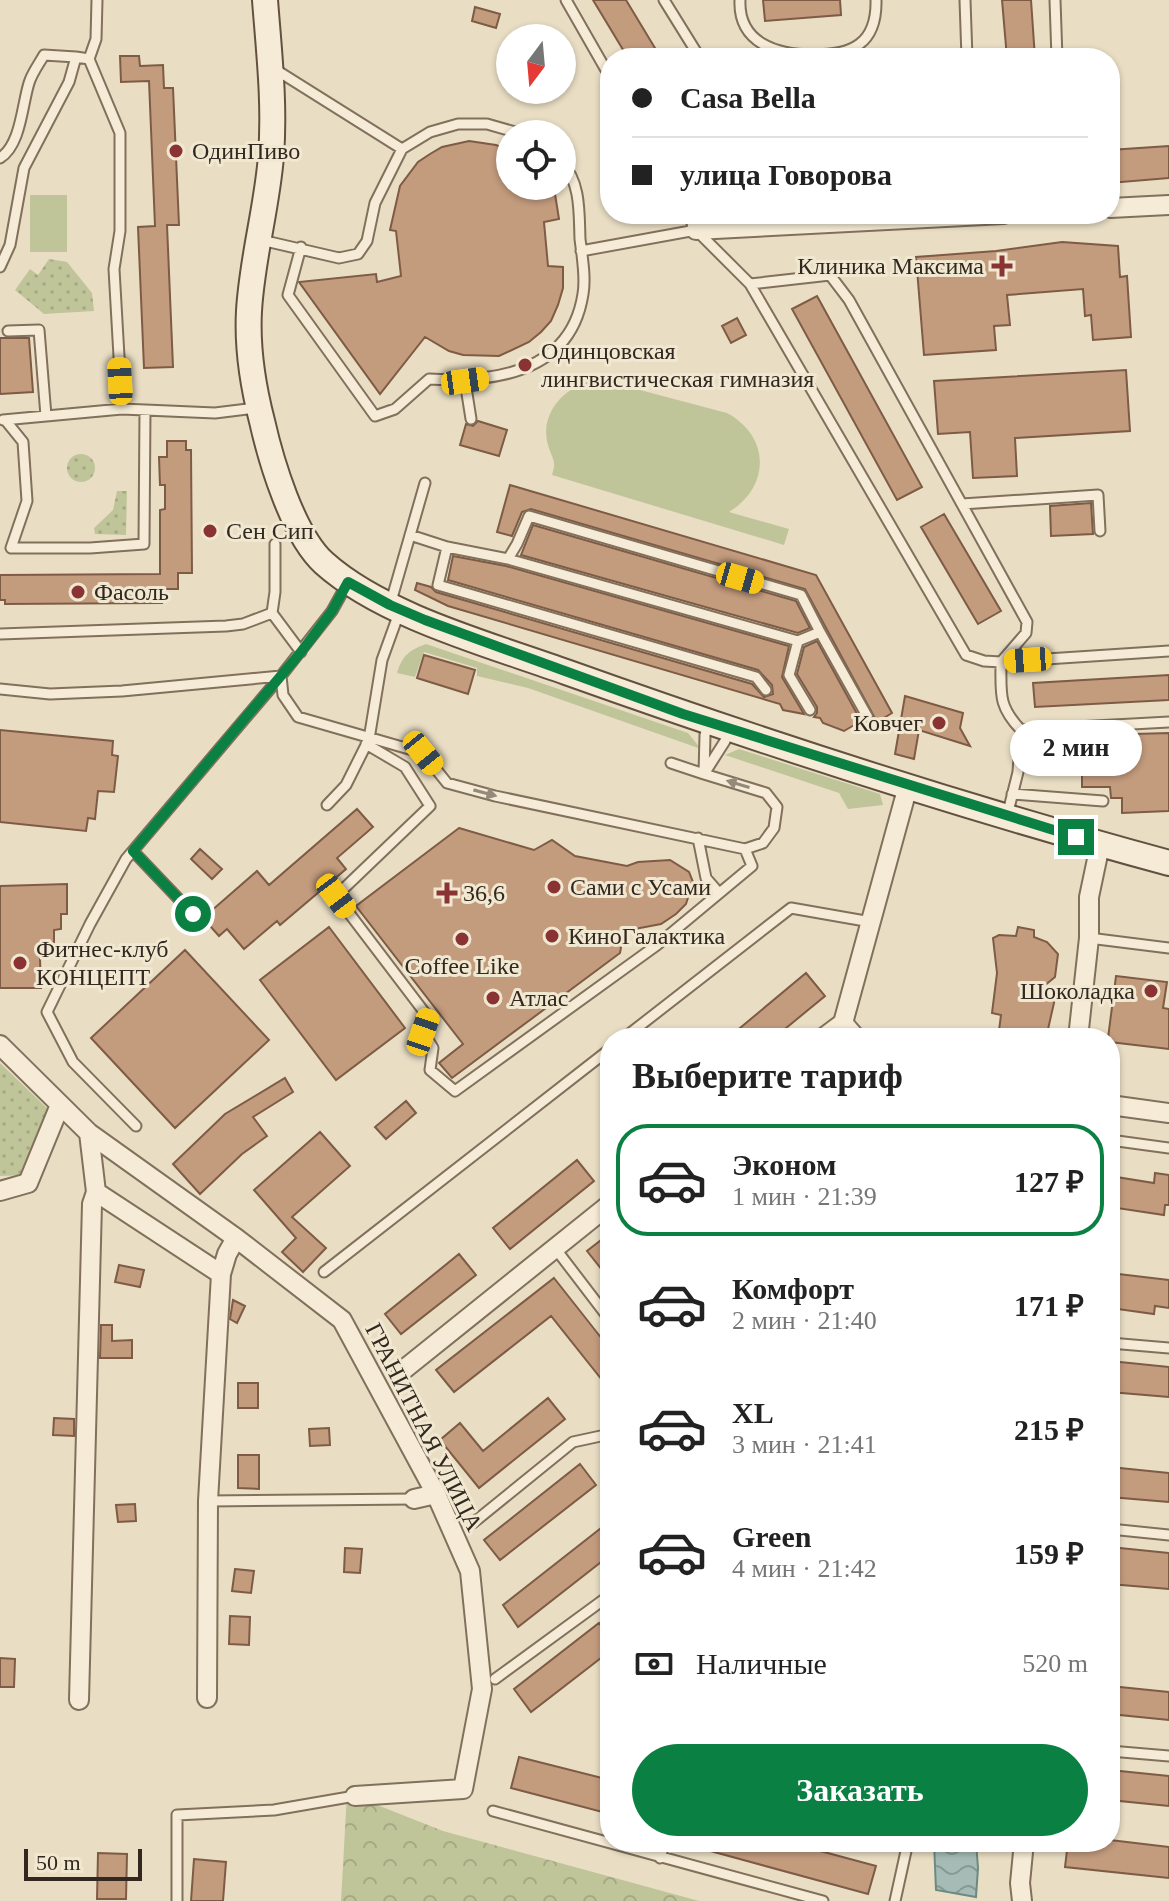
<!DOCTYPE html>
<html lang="ru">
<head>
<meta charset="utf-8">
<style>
	body { margin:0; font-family:Georgia,serif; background:#f2f2f2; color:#222; height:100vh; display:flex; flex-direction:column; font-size:30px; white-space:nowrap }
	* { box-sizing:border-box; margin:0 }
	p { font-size:26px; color:#767676 }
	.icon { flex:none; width:44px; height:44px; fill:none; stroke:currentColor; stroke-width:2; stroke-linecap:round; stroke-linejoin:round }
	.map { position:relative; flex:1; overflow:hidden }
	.side { position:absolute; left:600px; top:1028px; width:520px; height:824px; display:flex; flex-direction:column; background:#fff; border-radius:32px; box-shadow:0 2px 6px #0004 }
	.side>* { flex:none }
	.banner { position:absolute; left:600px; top:48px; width:520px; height:176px; border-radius:32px; box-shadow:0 2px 6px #0004; display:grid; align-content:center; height:176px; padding:0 32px; background:#fff }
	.needle { width:52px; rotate:196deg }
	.controls { position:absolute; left:496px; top:24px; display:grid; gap:16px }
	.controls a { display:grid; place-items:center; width:80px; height:80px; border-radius:50%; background:#fff; box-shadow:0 2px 6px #0004; font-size:40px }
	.scale { position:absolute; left:24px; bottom:20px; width:118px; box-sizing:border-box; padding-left:8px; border:4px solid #33281f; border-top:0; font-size:22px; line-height:28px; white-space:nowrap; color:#33281f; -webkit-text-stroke:6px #f1e8d2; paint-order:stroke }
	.end { position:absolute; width:36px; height:36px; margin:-18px; border:10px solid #0b8043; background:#fff; box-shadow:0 0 0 4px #fff }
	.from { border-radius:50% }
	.bubble { position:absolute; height:56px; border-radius:28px; background:#fff; box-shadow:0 2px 6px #0004; font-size:26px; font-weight:800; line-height:56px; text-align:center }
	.car { position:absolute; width:24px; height:48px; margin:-24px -12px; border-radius:10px; box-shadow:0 0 6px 2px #0007; background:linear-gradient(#f5c518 24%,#345 0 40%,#f5c518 0 76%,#345 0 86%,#f5c518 0) }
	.banner b { display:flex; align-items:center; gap:28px; height:76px; font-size:30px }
	.banner b+b { border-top:2px solid #e0e0e0 }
	.banner i { width:20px; height:20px; background:#222 }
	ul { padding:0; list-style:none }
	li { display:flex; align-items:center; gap:24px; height:112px; margin:0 16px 12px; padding:0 16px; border:4px solid transparent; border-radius:32px }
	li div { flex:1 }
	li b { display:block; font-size:30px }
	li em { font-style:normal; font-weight:800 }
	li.current { border-color:#0b8043 }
	li>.icon { width:72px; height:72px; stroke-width:1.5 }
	h2 { padding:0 32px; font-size:36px; line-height:96px }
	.pay { display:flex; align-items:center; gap:20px; height:88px; padding:0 32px; font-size:30px }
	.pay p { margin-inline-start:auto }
	.action { display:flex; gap:16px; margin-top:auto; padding:16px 32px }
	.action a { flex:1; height:92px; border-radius:48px; background:#0b8043; color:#fff; font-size:32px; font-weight:800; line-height:92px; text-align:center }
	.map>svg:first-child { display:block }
</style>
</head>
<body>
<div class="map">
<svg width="1169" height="1901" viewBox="0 0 1169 1901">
	<defs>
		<pattern id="forest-crowns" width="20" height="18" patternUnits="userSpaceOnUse" patternTransform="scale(2)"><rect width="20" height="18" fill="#c0c599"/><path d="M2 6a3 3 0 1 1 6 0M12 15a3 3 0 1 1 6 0" fill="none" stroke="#a5a983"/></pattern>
		<pattern id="park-dots" width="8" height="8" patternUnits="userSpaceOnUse" patternTransform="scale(2)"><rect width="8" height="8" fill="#c0c599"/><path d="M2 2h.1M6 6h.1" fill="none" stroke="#a5a983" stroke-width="1.8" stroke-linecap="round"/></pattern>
		<pattern id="water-waves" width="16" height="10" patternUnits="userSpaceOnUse" patternTransform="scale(2)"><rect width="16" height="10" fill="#a5bcb6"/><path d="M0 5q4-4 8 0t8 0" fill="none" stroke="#879993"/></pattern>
	</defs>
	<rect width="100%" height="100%" fill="#e9dec4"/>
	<path fill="#c0c599" d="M30,195H67V252H30Z
		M593,380L606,381L727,413C771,437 770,487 729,512L789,529L784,545L552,475C557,459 552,460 548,445C539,414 564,387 593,380Z
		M426,644L688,733L701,749L528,688L477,676V668L424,652L415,677L397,673C402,656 409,650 426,644Z
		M739,749L880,794L883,805L848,809L839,793L725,755Z"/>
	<path fill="url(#forest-crowns)" d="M347,1793L443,1831L699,1901H341Z"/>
	<path fill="url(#park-dots)" d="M49,259L67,262L92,293L94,311L44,314L15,290L30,269L38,275Z
		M67 468a14 14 0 1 1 28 0a14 14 0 1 1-28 0Z
		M117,491H127L126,535L95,534L94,528L113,510Z
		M0,1063L49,1110L28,1175L0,1176Z"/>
	<path fill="url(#water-waves)" stroke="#6d8982" stroke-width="2" d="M934,1842H976L978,1868L976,1897L936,1890Z"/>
	<path fill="#c39b7d" stroke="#7e5b45" stroke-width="2" d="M593,0H626L661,58H628Z
		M763,0H840L841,15L765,21Z
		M1002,0H1031L1035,58H1007Z
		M475,7L500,14L496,28L472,21Z
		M120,56H139L140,66L163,65L164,88H173L179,225H167L173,367L144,368L138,227L155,226L149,81L121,82Z
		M469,141L496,145L510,150V186H549L555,194L559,219L544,222L548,266L563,267V288L558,305L551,321L541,332L529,342L499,356L463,355L449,351L425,337L380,394L299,282L376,274L377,282L401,276L396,231L390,230L400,186L418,162L430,154L442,147Z
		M1169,146V178L1110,183V150Z
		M1062,242L1118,246L1120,277L1127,276L1131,337L1093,340L1091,315L1085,316L1083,289L1007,295L1010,325L994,326L996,350L924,355L916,257L996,251Z
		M817,296L922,487L897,500L792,309Z
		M737,318L746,335L731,343L722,326Z
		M0,338H29L33,392L0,394Z
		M1126,370L1130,431L1015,438L1017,476L973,478L970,432L938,434L934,381Z
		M478,421L507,430L499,456L460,445L466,424L473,426Z
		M167,441H186V450H191L192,573H178V589H162V603L5,604V600H0V575L160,574V510L165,509V485H160L159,457H167Z
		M510,485L816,575L892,713L877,722L805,589L531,509L522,512L512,536L497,532Z
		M1091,503L1093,534L1051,536L1050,506Z
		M944,514L1001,611L978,624L921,527Z
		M533,525L796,601L810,628L798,633L521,555Z
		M453,556L506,566L789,646L782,677L804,714L783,710L780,704L448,606L415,590L417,583L431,587L436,592L752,684L764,697L773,694L772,685L758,670L448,580Z
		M817,641L861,721L844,731L823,723L820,718L814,717L817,713V707L797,674L804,647Z
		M424,655L475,670L468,694L417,678Z
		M1169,675V700L1035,707L1033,683Z
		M905,696L963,713L960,728L970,746L919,730L914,759L895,754Z
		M0,730L113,741L112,755L118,756L114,792L98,791L95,819L88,818L86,831L0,822Z
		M1169,733V811L1122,813V798H1111L1110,787H1082V775L1026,769L1028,737Z
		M357,809L373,827L337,858L346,869L280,925L277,921L244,949L227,929L219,936L203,918L257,871L269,885Z
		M459,828L534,850L552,840L575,856L627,866L638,862L670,860L689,872L693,882L686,904L676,914L661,924L624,931L620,953L452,1078L439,1063L463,1044L356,906Z
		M200,849L222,869L212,879L191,859Z
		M67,884V914H61V929L54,930V944H50V958L40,959L41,988H0V886Z
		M329,927L405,1028L336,1080L260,980Z
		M1018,927L1034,930V937L1047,942L1058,954L1055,977L1038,991L1056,994L1046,1038H998L1001,1015L992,1013L997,973L993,938L999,935L1016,936Z
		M185,950L269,1040L175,1128L91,1038Z
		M806,973L825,996L774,1038H728Z
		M1116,976L1167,982L1163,1008L1169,1009V1049L1110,1042L1108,1038Z
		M285,1078L293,1092L253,1117L267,1136L242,1154L200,1194L173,1164L225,1114Z
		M406,1101L416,1113L386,1139L375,1127Z
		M320,1132L350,1166L292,1217L326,1248L303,1272L282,1252L296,1238L254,1190Z
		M577,1160L594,1181L510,1249L493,1228Z
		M1155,1173L1169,1175V1205H1165L1164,1215L1110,1207V1176L1154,1183Z
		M610,1233V1280L587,1251Z
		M459,1254L476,1275L401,1334L385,1314Z
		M119,1265L144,1270L140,1287L115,1282Z
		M1110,1273L1169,1280V1308L1155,1306L1154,1314L1110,1308Z
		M554,1278L610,1349V1390L551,1316L454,1392L436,1370Z
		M233,1300L245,1306L237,1323L230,1319Z
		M101,1325H112V1341L132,1340V1358H100Z
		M1110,1361L1169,1367V1397L1110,1392Z
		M238,1383H258V1408H238Z
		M548,1398L565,1419L479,1488L440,1440L460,1423L483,1451Z
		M54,1418L74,1419V1436L53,1435Z
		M329,1428L330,1445L310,1446L309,1429Z
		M238,1455H259V1489L238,1488Z
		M580,1464L596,1485L500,1560L484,1540Z
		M1110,1467L1169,1473V1502L1110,1497Z
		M135,1504L136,1521L118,1522L116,1505Z
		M610,1521V1555L518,1627L503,1605Z
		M1110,1547L1169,1553V1589L1110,1584Z
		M345,1548L362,1549L360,1573L344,1572Z
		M235,1569L254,1571L251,1593L232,1591Z
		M230,1616L250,1617L249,1645L229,1644Z
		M599,1623L610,1636V1651L531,1712L514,1689Z
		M0,1658L15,1659L14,1687H0Z
		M1110,1686L1169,1692V1720L1110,1714Z
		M519,1757L610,1780V1814L511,1788Z
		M1110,1770L1169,1776V1806L1110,1800Z
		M1110,1840L1169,1847V1878L1065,1867L1068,1842Z
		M692,1842H787L876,1866L868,1894L692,1846Z
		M98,1853L127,1854L126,1899H97Z
		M194,1859L226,1862L223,1901H191Z"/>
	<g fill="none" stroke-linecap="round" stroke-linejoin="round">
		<defs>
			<path id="lane" d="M566,0L610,77
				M664,0L700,58
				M740,0C738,43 777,55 813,55C852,55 877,44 876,0
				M965,0L967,58
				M1055,0L1057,58
				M89,59L96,39L97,0
				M273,68L402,149
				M0,158C21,145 22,105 29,83C32,73 39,64 44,55L76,57
				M687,214L696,230L750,284L966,655L984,661L1001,662L1026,633L1027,622L849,300L830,275L750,284
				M261,240L339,258L358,254L367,241L375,203L402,149L430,132L458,124H487L522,134
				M301,247L288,295L375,416L395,409L429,379C495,383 571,372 583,294C586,277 582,256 580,239C579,214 581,182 562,163
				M581,251L696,230
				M0,267L10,245L24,168L69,82L76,57L89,59L120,133V231L114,269L122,409
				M8,331L39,330L46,416
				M465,381L471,419
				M3,420L122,409L215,413L256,408
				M6,421L23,442L27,501L11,548H90L144,544L145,411
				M962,504L1098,495L1100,531
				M410,535L447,547L438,585L756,677L766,690
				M447,547L508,559L798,641L789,675L810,710
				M508,559L517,544L529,516L801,595L820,632
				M390,605L425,483
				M272,613L275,592V544
				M0,634L226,626L243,624L272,613L301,652
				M798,641L820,632L867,716
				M281,676L283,695L298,717L423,753L447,783L495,796L745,849L763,843L774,828L777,807L766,793L704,774L725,741L729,729
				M0,689L50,694L122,691L281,676L332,611L348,582
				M1021,730C998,706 1001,694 1001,662L1169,651
				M366,744L405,767L430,806L336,896L428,1017L423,1032L433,1048L430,1070L455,1091L657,945L752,866L745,849
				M671,763L704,774L705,735L709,722
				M1012,794L1103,801
				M327,805L346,785L369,739L382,660L399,613
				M1007,816L1018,772L1021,730L1169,722
				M698,838L706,878L719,893
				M133,851L193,914
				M1089,938L1169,948
				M624,1038L791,908L871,922
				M136,1126L73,1062L47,1012L90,924L126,859L281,676
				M1110,1140L1169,1148
				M555,1248L610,1320
				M324,1272L610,1049
				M1110,1343L1169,1348
				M208,1501L414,1499
				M473,1523L573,1442L610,1434
				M1110,1529L1169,1535
				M495,1679L610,1595
				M1110,1751L1169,1756
				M493,1811L823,1901
				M660,1858L665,1842
				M177,1901V1815L274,1810L355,1796
				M895,1901L908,1842"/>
			<path id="street" d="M1110,208L1169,205
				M696,230L1004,214
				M843,1023L856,1038
				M823,1038L843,1023L908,786
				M1078,1038L1089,938V897L1100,845
				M0,1045L89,1133L236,1238L342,1320L436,1494L470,1571L482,1689L463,1789L355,1796
				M1110,1105L1169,1113
				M89,1133L96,1192L221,1274
				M0,1191L28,1183L60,1105
				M402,1371L610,1204
				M414,1499L436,1494
				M207,1698L208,1501L221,1274L227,1254L236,1238
				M79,1700L92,1204L96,1192
				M1022,1901L1020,1883L1024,1842"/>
			<path id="secondary" d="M265,0C269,52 275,104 271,156C267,208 252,258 249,311C247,347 253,386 262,421C271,461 293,535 324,563C383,616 491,645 566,672C765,743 966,808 1169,863"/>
		</defs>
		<use href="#lane" stroke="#81705c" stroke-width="13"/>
		<use href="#street" stroke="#81705c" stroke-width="22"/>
		<use href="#secondary" stroke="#63513f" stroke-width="28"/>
		<use href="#lane" stroke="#f5ebd6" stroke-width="9"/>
		<use href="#street" stroke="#f5ebd6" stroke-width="18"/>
		<use href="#secondary" stroke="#f5ebd6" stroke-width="24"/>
	</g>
	<defs><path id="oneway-solid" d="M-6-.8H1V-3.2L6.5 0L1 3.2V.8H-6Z" transform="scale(2)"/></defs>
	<g fill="#948a7a">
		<use href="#oneway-solid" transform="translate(738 784) rotate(-163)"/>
		<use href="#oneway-solid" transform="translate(485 793) rotate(15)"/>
	</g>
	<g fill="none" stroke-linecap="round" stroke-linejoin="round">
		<path stroke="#0b8043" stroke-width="10" d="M193,914L133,851L301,652L332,611L348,582L390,605L425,620L683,714L1076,837"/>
	</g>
	<g fill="#8a3333" stroke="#f1e8d2" stroke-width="3">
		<circle cx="176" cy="151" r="8"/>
		<path d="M998 254h8v8h8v8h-8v8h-8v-8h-8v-8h8z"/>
		<circle cx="525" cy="365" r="8"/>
		<circle cx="210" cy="531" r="8"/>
		<circle cx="78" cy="592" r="8"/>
		<circle cx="939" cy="723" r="8"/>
		<circle cx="554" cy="887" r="8"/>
		<path d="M443 881h8v8h8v8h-8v8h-8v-8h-8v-8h8z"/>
		<circle cx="552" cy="936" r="8"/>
		<circle cx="462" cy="939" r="8"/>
		<circle cx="20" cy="963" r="8"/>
		<circle cx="1151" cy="991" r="8"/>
		<circle cx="493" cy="998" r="8"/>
	</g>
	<g text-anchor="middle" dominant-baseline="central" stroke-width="6" stroke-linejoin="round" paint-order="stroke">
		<g font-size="24" fill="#33281f" stroke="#f1e8d2" text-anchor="start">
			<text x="192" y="151">ОдинПиво</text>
			<text x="984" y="266" text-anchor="end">Клиника Максима</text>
			<text x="541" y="351">Одинцовская<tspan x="541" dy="28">лингвистическая гимназия</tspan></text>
			<text x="226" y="531">Сен Сип</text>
			<text x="94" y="592">Фасоль</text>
			<text x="923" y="723" text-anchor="end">Ковчег</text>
			<text x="570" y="887">Сами с Усами</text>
			<text x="463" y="893">36,6</text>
			<text x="568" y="936">КиноГалактика</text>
			<text x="36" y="949">Фитнес-клуб<tspan x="36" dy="28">КОНЦЕПТ</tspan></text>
			<text x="462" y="966" text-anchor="middle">Coffee Like</text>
			<text x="1135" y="991" text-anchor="end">Шоколадка</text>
			<text x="509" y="998">Атлас</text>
		</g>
		<g font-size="24" fill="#33281f" stroke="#f1e8d2">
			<text transform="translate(424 1427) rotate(63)">ГРАНИТНАЯ УЛИЦА</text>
		</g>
	</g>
</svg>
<div class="controls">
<a><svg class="needle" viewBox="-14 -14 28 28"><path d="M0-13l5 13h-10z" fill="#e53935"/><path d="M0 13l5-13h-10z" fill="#767676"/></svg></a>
<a><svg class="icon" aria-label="locate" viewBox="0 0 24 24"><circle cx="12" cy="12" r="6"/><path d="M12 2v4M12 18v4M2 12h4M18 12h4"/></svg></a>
</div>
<div class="scale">50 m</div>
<i class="end from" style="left:193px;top:914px"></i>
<i class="end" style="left:1076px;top:837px"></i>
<div class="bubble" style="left:1010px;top:720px;width:132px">2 мин</div>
<i class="car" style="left:120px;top:381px;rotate:357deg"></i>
<i class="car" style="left:465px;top:381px;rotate:82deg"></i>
<i class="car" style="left:740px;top:578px;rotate:106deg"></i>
<i class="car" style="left:1028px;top:660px;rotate:266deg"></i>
<i class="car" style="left:423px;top:753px;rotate:141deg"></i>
<i class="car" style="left:336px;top:896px;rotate:143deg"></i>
<i class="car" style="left:423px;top:1032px;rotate:19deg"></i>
<div class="banner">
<b><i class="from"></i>Casa Bella</b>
<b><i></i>улица Говорова</b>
</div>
<section class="side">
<h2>Выберите тариф</h2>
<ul>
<li class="current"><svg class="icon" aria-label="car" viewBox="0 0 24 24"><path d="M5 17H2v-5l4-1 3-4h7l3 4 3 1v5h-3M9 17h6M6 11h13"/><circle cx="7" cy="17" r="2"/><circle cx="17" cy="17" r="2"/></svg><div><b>Эконом</b><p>1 мин · 21:39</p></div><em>127 ₽</em></li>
<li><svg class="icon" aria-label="car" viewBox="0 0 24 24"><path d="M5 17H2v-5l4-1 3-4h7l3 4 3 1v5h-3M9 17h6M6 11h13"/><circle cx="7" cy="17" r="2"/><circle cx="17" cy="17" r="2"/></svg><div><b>Комфорт</b><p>2 мин · 21:40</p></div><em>171 ₽</em></li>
<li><svg class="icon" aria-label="car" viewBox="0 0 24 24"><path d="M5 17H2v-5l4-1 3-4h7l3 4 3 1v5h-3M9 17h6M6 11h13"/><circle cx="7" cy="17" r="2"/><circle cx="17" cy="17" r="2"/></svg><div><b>XL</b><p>3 мин · 21:41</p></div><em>215 ₽</em></li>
<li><svg class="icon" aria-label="car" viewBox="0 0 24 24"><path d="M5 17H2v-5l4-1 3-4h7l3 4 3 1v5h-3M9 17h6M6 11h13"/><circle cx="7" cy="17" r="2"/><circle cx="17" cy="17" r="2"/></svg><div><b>Green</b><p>4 мин · 21:42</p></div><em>159 ₽</em></li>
</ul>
<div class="pay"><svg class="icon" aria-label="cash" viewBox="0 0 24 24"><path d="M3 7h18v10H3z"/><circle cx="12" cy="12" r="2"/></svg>Наличные<p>520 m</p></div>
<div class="action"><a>Заказать</a></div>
</section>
</div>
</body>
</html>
